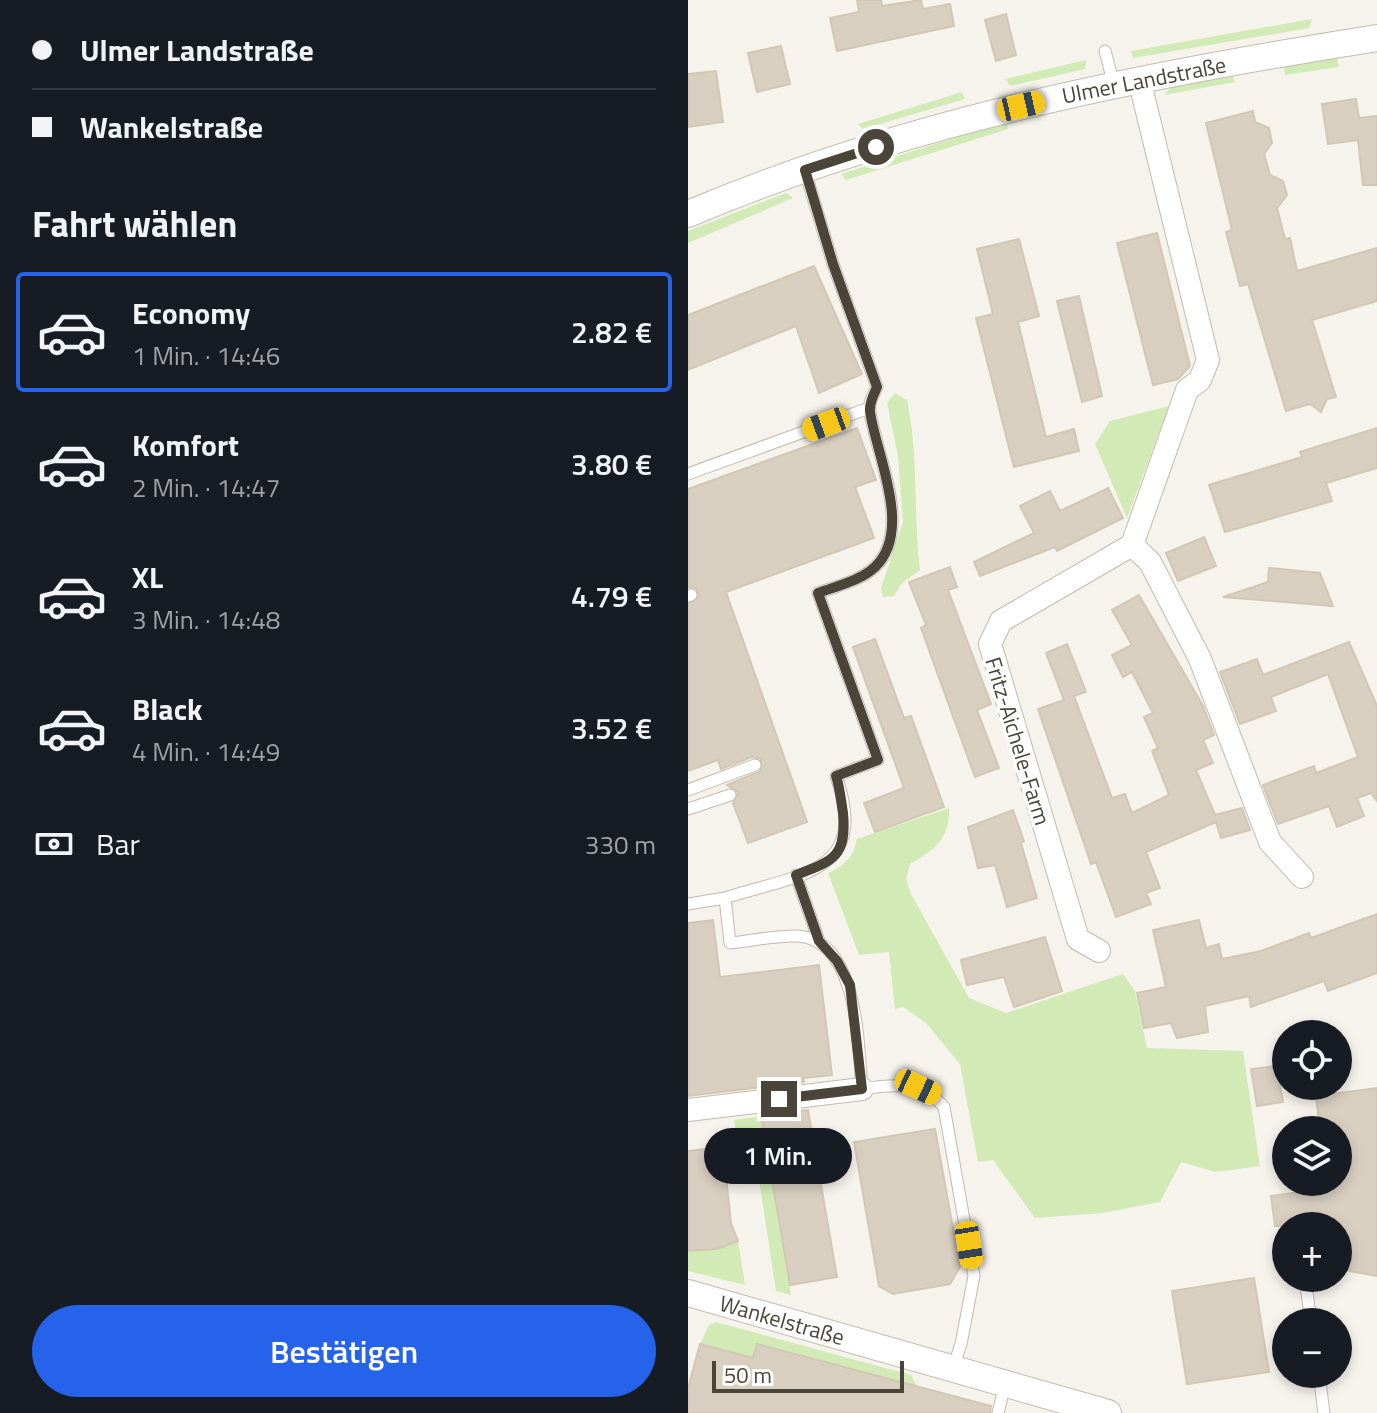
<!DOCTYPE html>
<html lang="de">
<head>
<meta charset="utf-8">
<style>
	body { margin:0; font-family:"Titillium Web",sans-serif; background:#20242c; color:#f1f3f6; height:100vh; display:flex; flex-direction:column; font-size:30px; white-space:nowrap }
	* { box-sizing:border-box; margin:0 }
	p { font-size:26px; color:#9ea1a6 }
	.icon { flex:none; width:44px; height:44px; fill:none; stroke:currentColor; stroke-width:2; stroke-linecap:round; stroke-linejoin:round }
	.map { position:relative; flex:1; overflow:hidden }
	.drawer { display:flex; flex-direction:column; background:#171b24; width:688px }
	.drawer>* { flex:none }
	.banner { display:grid; align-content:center; height:176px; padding:0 32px; background:#171b24 }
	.tools { position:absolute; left:584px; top:1020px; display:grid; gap:16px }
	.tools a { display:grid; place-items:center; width:80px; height:80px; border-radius:50%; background:#171b24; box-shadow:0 4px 12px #0003; font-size:40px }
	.scale { position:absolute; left:24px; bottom:20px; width:192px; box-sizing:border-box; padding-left:8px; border:4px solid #4b4439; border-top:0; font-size:22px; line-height:28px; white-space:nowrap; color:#4b4439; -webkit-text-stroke:6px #fff; paint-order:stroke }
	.end { position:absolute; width:36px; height:36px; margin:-18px; border:10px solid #4b4439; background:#fff; box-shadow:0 0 0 4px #fff }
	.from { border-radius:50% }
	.bubble { position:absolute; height:56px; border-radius:28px; background:#171b24; box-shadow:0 4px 12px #0003; font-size:26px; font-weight:600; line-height:56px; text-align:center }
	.car { position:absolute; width:24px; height:48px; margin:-24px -12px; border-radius:10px; box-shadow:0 0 6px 2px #0007; background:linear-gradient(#f5c518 24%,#345 0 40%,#f5c518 0 76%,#345 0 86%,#f5c518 0) }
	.banner b { display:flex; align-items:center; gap:28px; height:76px; font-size:30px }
	.banner b+b { border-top:2px solid #363941 }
	.banner i { width:20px; height:20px; background:#f1f3f6 }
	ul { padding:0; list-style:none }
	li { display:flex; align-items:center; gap:24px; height:120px; margin:0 16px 12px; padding:0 16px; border:4px solid transparent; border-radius:8px }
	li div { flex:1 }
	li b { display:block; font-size:30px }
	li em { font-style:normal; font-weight:600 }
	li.selected { border-color:#2563eb }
	li>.icon { width:72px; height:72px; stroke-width:1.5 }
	h2 { padding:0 32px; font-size:36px; line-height:96px }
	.pay { display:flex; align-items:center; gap:20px; height:88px; padding:0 32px; font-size:30px }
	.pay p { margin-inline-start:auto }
	.action { display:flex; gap:16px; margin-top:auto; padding:16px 32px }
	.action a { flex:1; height:92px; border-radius:48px; background:#2563eb; color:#fff; font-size:32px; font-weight:600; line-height:92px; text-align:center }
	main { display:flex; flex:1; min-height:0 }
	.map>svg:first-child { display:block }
</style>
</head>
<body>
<main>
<section class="drawer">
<div class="banner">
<b><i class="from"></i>Ulmer Landstraße</b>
<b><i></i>Wankelstraße</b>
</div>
<h2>Fahrt wählen</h2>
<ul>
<li class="selected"><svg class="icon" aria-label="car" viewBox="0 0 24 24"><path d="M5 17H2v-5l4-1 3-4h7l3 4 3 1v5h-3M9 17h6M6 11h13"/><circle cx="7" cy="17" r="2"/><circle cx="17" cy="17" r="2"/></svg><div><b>Economy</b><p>1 Min. · 14:46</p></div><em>2.82 €</em></li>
<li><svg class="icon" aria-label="car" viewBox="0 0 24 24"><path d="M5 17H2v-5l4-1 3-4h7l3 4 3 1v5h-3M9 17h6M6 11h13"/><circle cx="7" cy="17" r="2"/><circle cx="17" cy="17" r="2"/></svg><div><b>Komfort</b><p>2 Min. · 14:47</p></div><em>3.80 €</em></li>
<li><svg class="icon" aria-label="car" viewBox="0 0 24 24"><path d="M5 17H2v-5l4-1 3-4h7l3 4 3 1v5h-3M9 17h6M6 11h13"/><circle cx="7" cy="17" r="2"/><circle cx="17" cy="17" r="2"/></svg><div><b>XL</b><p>3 Min. · 14:48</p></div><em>4.79 €</em></li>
<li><svg class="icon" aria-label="car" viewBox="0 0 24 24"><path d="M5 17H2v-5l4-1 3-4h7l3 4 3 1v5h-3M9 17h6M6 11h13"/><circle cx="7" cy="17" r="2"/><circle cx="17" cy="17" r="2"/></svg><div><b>Black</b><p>4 Min. · 14:49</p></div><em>3.52 €</em></li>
</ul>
<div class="pay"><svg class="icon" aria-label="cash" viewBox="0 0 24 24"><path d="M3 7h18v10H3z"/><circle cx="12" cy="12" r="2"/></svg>Bar<p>330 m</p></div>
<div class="action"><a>Bestätigen</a></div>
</section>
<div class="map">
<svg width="689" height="1413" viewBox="0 0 689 1413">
	<rect width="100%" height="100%" fill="#f6f3ec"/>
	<path fill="#d2eab5" d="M624,19L621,28L445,58L443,51Z
		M649,58L651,67L597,75L596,66Z
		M398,60L397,69L322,86L317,79Z
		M544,74L547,82L476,95L486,84Z
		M274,92L277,99L175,129L170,124Z
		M319,121L320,129L158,180L153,174Z
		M98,193L105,198L0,243V231Z
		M207,393L219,400C231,457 225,513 232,570L214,583L206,596L195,597L193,588L215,522L210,456L199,403Z
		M481,406L439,518L407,444L422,421Z
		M261,808C262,839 247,850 222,864L218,879L223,894L281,998L318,1013L435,974L447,991L459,1048L555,1051L572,1166L528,1172L493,1162L472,1202L415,1213L347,1218L305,1160L290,1162L272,1064L238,1023L215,1007L207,1009L201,952L171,955L140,873C158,865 165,857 169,839Z
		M74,1116L103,1295L88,1291L67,1153L50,1144L46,1120Z
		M50,1241L57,1285L0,1271V1250L29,1249Z
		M28,1322L223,1375L229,1387L65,1358L12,1344L21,1325Z"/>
	<path fill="#d8cfc1" stroke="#d3c7b4" stroke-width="2" d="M169,0H193L194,6L233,0L235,9L262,4L266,26L149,51L142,18L171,12Z
		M318,14L328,55L308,61L297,20Z
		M93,46L102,84L69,92L60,53Z
		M28,71L35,122L0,127V74Z
		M668,99L671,118L689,116V185H675L670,140L640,144L634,104Z
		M565,111L567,122L581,128L584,143L576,154L582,175L595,181L599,195L589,208L597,239L602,238L609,271L689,248V301L624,320L648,397L639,399L633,412L622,404L598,411L560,284L552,286L538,232L544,230L518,123Z
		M469,233L502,366L490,379L465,385L429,243Z
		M331,239L351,316L330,322L358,437L386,429L391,451L326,467L288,318L305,314L289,249Z
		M126,266L174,374L131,393L108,326L0,370V315Z
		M391,296L414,396L394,402L369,301Z
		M169,428L188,480L167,487L186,538L38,592L119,822L60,843L45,803L50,792L39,785L73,771V759L64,757L33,769L30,760L0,771V604L11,596L8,588L0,587V489Z
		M689,428V468L638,483L644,501L537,532L521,485L614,457L612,452Z
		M420,488L435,518L369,551L367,547L292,576L286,562L346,533L332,506L362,491L372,511Z
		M516,537L528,566L490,581L478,553Z
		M262,567L269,587L260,590L303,704L289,710L311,768L287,777L233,628L238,625L221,582Z
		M581,568L632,573L645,606L535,597L580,582Z
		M451,595L515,706L526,735L515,740L525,763L508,770L527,815L554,808L562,830L533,838L528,822L458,852L472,888L458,893L463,904L428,917L408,862L403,864L350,709L376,700L358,653L379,644L398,692L386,696L424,798L437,794L444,813L481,795L464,751L470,748L456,717L465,713L444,672L435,677L424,655L444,645L424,610Z
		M187,639L216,718L223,716L256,807L187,832L176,803L216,788L165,647Z
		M661,642L689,706V801L683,793L669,798L676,816L649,827L641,806L590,824L575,785L626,766L628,773L670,757L640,674L583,697L588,711L552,724L532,672L569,659L575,675Z
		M325,810L336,841L333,843L349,898L319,907L307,865L290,868L280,827Z
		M689,914V973L640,991L636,981L563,1007L561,996L517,1006L520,1032L489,1038L483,1023L456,1028L449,993L478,987L465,930L511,920L518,948L531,944L534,959L573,951L621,933L623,938Z
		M25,920L32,977L131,965L144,1075L115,1078L116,1082L0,1096V923Z
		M357,937L374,991L326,1007L316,977L279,985L273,960Z
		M589,1066L595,1102L569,1106L563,1069Z
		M689,1088V1276L650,1269V1226H587L583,1196L640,1188V1182H650V1130H632L628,1096Z
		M120,1110L149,1277L102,1285L73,1115Z
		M247,1129L272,1267L262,1284L205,1294L191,1286L166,1142Z
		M35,1147L43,1224L50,1241L29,1249L0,1251V1151Z
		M566,1278L581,1372L499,1384L484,1291Z
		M12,1344L65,1358L69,1344L303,1406L302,1413H0V1388Z"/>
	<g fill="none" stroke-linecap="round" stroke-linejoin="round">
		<defs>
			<path id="service" d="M417,51L426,85
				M0,474L181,408
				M0,596L3,595
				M0,790L67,765
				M0,809L42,795
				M108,875L131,941
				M37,898C110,874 183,875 148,776L190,760L130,593C149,586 172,581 187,567C226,530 187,452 182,411C180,403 186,394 189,387L145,264L117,171
				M0,904L37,898L42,943C64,941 88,935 110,936C171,940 170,1046 174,1089C205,1084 234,1081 256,1107L286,1276L273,1344L265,1368
				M617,1278L623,1322
				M631,1374L636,1413
				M310,1413L317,1384"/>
			<path id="minor" d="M451,79L520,360L512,380L499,390L444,545L462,562L512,659L582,842L614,877
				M411,951L390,939L302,644L313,621L444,545
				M0,1110L174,1089"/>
			<path id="tertiary" d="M0,214C219,121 455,75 689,38
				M0,1293L420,1413"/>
		</defs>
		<use href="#service" stroke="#c2bbae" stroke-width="13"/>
		<use href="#minor" stroke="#c2bbae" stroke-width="24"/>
		<use href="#tertiary" stroke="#c2bbae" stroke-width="28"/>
		<use href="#service" stroke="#fff" stroke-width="11"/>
		<use href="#minor" stroke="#fff" stroke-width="22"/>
		<use href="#tertiary" stroke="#fff" stroke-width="26"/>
	</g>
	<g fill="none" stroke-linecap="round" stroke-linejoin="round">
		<path stroke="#4b4439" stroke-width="10" d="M91,1099L174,1089L162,985L149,961L131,941L108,875C145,861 159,857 155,813C153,801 152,788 148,776L190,760L130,593C149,586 172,581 187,567C226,530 187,452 182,411C181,403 186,394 189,387L145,264L117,170L188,147"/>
	</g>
	<g text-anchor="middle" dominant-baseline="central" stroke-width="7" stroke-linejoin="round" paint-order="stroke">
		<g font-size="22" fill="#4b4439" stroke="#fff">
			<text transform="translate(456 80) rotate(-11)">Ulmer Landstraße</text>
			<text transform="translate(330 741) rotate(73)">Fritz-Aichele-Farm</text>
			<text transform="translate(94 1320) rotate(16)">Wankelstraße</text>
		</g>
	</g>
</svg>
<div class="tools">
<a><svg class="icon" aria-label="locate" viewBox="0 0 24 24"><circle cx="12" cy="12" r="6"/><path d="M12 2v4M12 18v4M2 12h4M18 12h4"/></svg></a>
<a><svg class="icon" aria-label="layers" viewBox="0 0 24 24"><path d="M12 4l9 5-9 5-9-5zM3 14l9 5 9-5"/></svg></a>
<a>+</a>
<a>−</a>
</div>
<div class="scale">50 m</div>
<i class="end from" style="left:188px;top:147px"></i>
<i class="end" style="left:91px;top:1099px"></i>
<div class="bubble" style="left:16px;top:1128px;width:148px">1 Min.</div>
<i class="car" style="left:333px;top:106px;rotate:77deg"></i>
<i class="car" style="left:138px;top:424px;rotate:250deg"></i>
<i class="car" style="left:230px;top:1087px;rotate:115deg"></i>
<i class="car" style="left:281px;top:1245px;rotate:171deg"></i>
</div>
</main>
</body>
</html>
